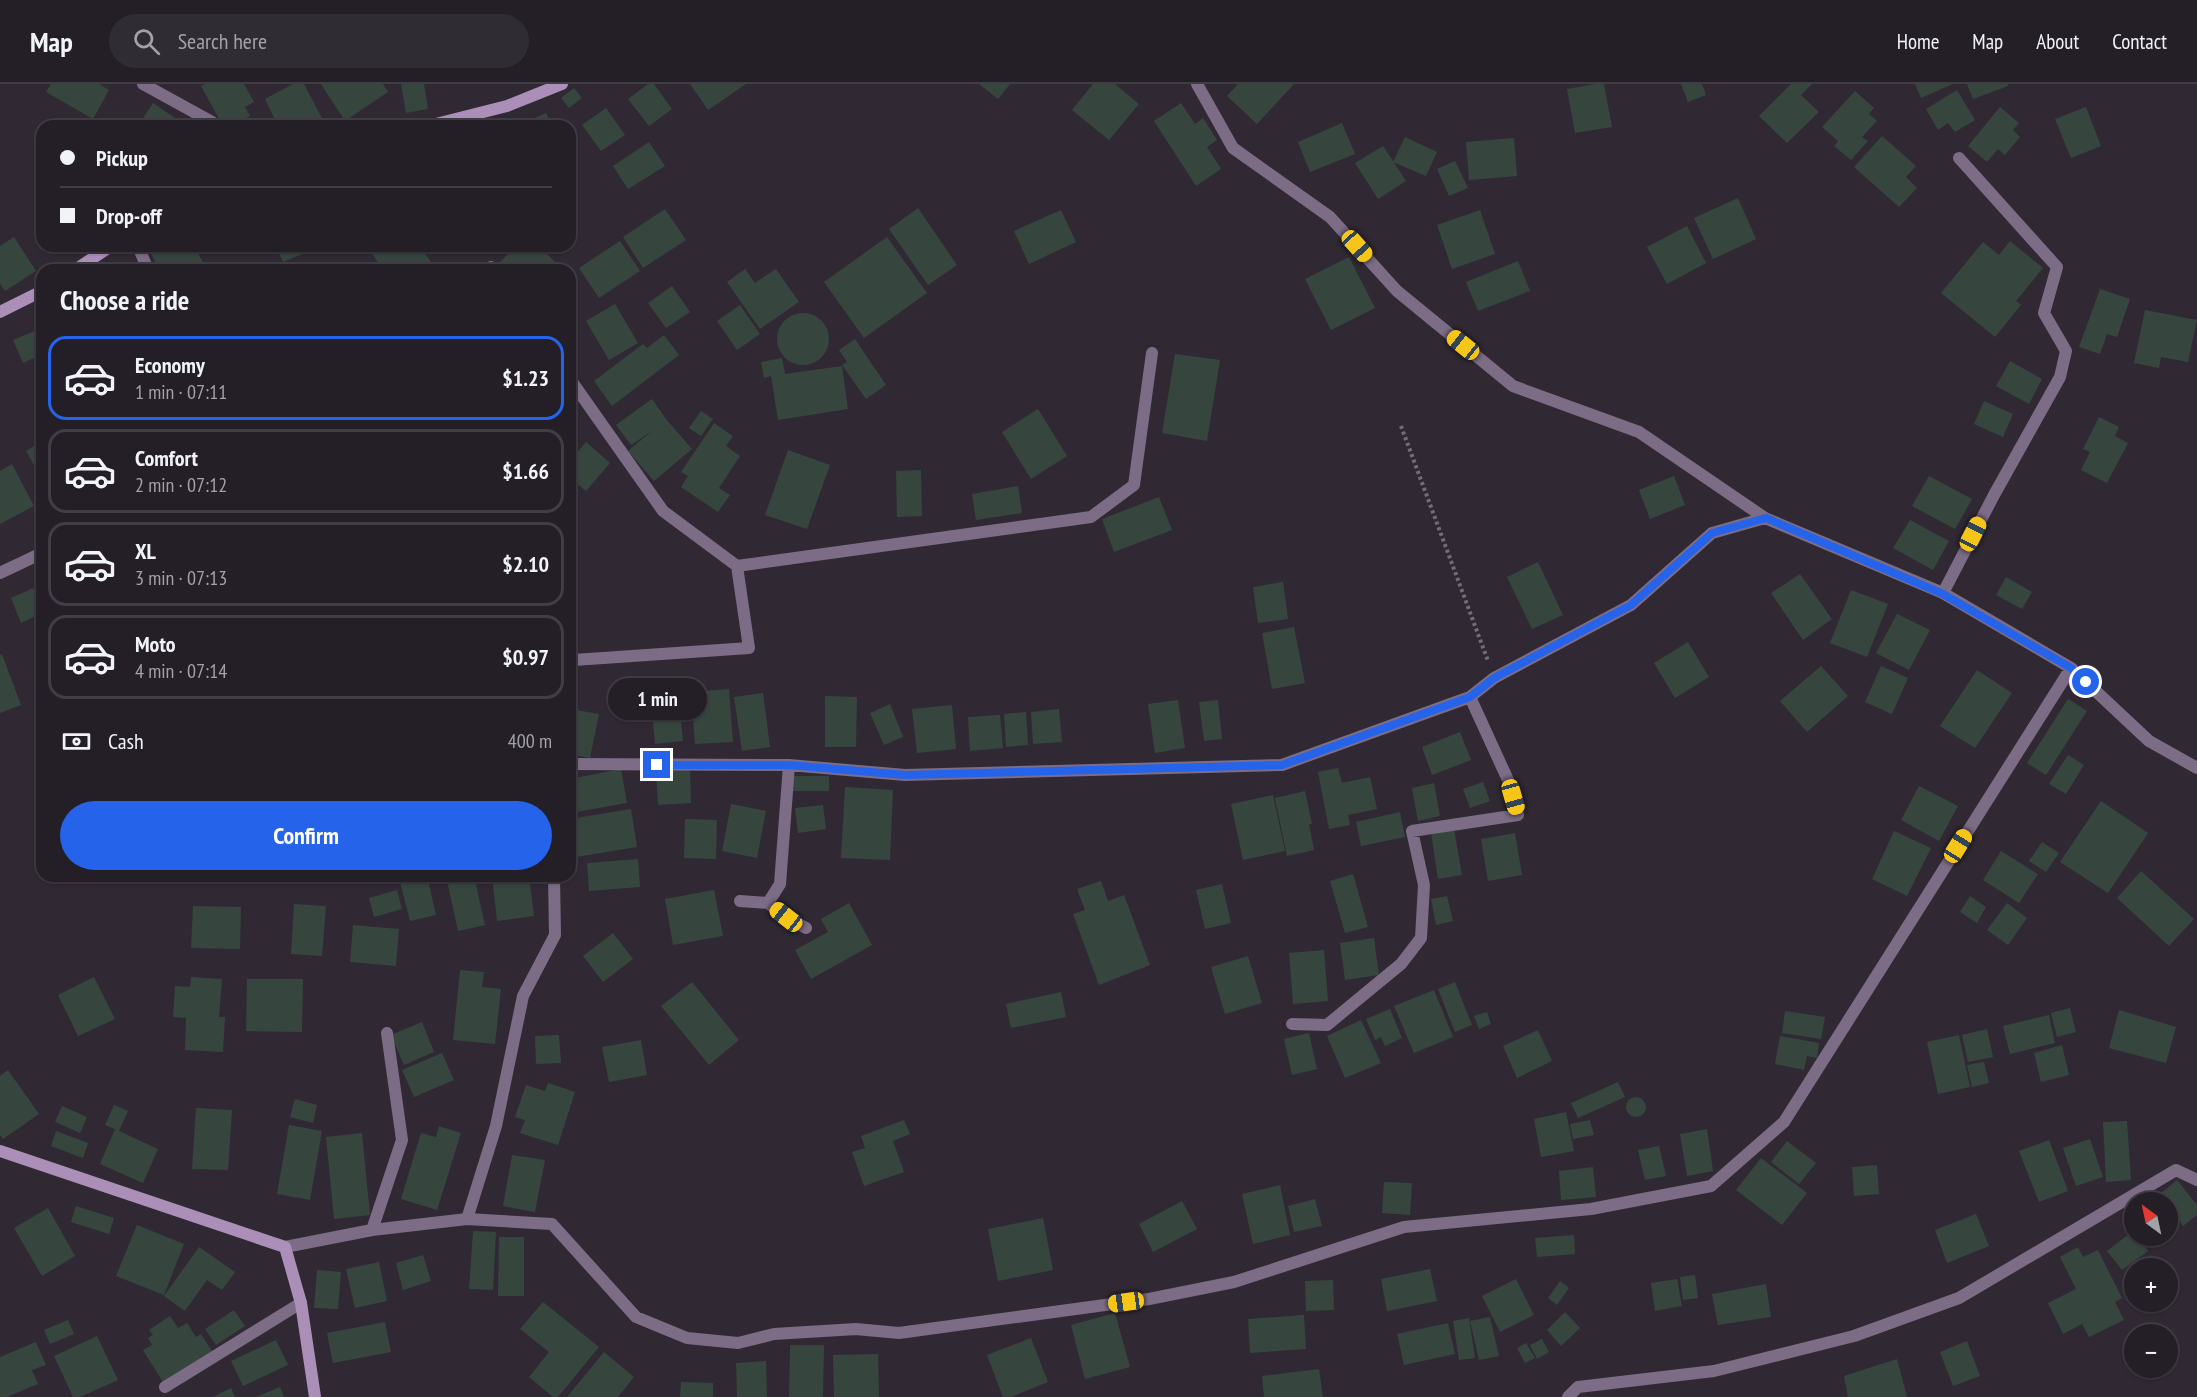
<!DOCTYPE html>
<html lang="en">
<head>
<meta charset="utf-8">
<style>
	body { margin:0; font-family:"PT Sans Narrow",sans-serif; background:#302c33; color:#f1f3f6; height:100vh; display:flex; flex-direction:column; font-size:22px; white-space:nowrap }
	* { box-sizing:border-box; margin:0 }
	p { font-size:20px; color:#a3a2a7 }
	.icon { flex:none; width:33px; height:33px; fill:none; stroke:currentColor; stroke-width:2; stroke-linecap:round; stroke-linejoin:round }
	.map { position:relative; flex:1; overflow:hidden }
	.side { position:absolute; left:36px; top:180px; width:540px; height:618px; display:flex; flex-direction:column; background:#241f27; border-radius:18px; box-shadow:0 2px 4px #0004,0 0 0 2px #413d44 }
	.side>* { flex:none }
	.banner { position:absolute; left:36px; top:36px; width:540px; height:132px; border-radius:18px; box-shadow:0 2px 4px #0004,0 0 0 2px #413d44; display:grid; align-content:center; height:132px; padding:0 24px; background:#241f27 }
	.needle { width:39px; rotate:327deg }
	.tools { position:absolute; left:2124px; top:1108px; display:grid; gap:12px }
	.tools a { display:grid; place-items:center; width:54px; height:54px; border-radius:50%; background:#241f27; box-shadow:0 2px 4px #0004,0 0 0 2px #413d44; font-size:30px }
	.end { position:absolute; width:27px; height:27px; margin:-14px; border:8px solid #2563eb; background:#fff; box-shadow:0 0 0 3px #fff }
	.from { border-radius:50% }
	.bubble { position:absolute; height:42px; border-radius:21px; background:#241f27; box-shadow:0 2px 4px #0004,0 0 0 2px #413d44; font-size:20px; font-weight:700; line-height:42px; text-align:center }
	.car { position:absolute; width:18px; height:36px; margin:-18px -9px; border-radius:8px; box-shadow:0 0 4px 2px #0007; background:linear-gradient(#f5c518 24%,#345 0 40%,#f5c518 0 76%,#345 0 86%,#f5c518 0) }
	.banner b { display:flex; align-items:center; gap:21px; height:57px; font-size:22px }
	.banner b+b { border-top:2px solid #413d44 }
	.banner i { width:15px; height:15px; background:#f1f3f6 }
	ul { padding:0; list-style:none }
	li { display:flex; align-items:center; gap:18px; height:84px; margin:0 12px 9px; padding:0 12px; border:3px solid #413d44; border-radius:18px }
	li div { flex:1 }
	li b { display:block; font-size:22px }
	li em { font-style:normal; font-weight:700 }
	li.selected { border-color:#2563eb }
	li>.icon { width:54px; height:54px; stroke-width:1.5 }
	h2 { padding:0 24px; font-size:27px; line-height:72px }
	.pay { display:flex; align-items:center; gap:15px; height:66px; padding:0 24px; font-size:22px }
	.pay p { margin-inline-start:auto }
	.button { display:flex; gap:12px; margin-top:auto; padding:12px 24px }
	.button a { flex:1; height:69px; border-radius:36px; background:#2563eb; color:#fff; font-size:24px; font-weight:700; line-height:69px; text-align:center }
	header { display:flex; align-items:center; gap:36px; box-sizing:border-box; height:84px; padding:0 30px; background:#241f27; border-bottom:2px solid #413d44 }
	header strong { font-size:28px }
	nav { display:flex; gap:33px; margin-inline-start:auto; font-size:21px }
	.search { width:420px; height:54px; background:#302c33; display:flex; align-items:center; gap:15px; box-sizing:border-box; padding:0 21px; border-radius:33px; color:#a3a2a7; font-size:22px }
	.map>svg:first-child { display:block }
</style>
</head>
<body>
<header>
<strong>Map</strong>
<div class="search"><svg class="icon" aria-label="search" viewBox="0 0 24 24"><circle cx="10" cy="10" r="6"/><path d="M15 15l6 6"/></svg>Search here</div>
<nav><a>Home</a><a>Map</a><a>About</a><a>Contact</a></nav>
</header>
<div class="map">
<svg width="2197" height="1313" viewBox="0 0 2197 1313">
	<rect width="100%" height="100%" fill="#302934"/>
	<path fill="#36463f" d="M51,0H99L109,6L93,35L46,8Z
		M205,0H244L254,18L245,23L250,32L231,42H223L201,2Z
		M293,0H304L326,42H278L265,15Z
		M321,0H383L388,8L345,37Z
		M401,0H424L428,25L406,29Z
		M648,0H654L672,25L649,42L628,15Z
		M690,0H746L708,26Z
		M979,0H1010L998,15Z
		M1093,0H1115L1139,20L1109,56L1072,26Z
		M1238,0H1294L1257,40L1227,12Z
		M1595,0H1604L1612,43L1575,49L1567,5Z
		M1681,0H1702L1706,11L1688,18Z
		M1791,0H1812L1801,11L1819,28L1787,59L1759,32Z
		M1915,0H1953L1921,14Z
		M1967,0H2008V2L1973,15Z
		M574,4L582,14L569,24L561,14Z
		M1957,6L1975,36L1955,48L1948,39L1938,46L1926,25Z
		M1855,7L1874,24L1869,30L1877,37L1862,53L1868,57L1851,76L1834,62L1838,57L1822,43Z
		M153,19L187,42H138Z
		M1181,19L1195,40L1203,34L1217,56L1207,63L1221,85L1196,102L1154,37Z
		M2000,23L2019,39L2013,46L2020,53L2005,71L1998,65L1987,78L1968,62Z
		M2086,23L2101,62L2071,74L2055,35Z
		M606,24L625,51L601,67L582,41Z
		M546,29L552,42H515Z
		M1342,39L1355,70L1310,88L1298,58Z
		M1882,52L1916,82L1906,93L1917,104L1899,123L1854,83Z
		M1405,53L1437,68L1426,92L1393,78Z
		M1514,54L1517,92L1469,96L1466,58Z
		M649,58L665,82L628,105L613,82Z
		M1383,62L1406,97L1378,115L1355,79Z
		M1455,77L1468,104L1449,112L1437,85Z
		M1738,114L1756,155L1713,175L1694,134Z
		M918,124L957,181L928,201L889,145Z
		M665,125L686,156L643,184L623,153Z
		M1061,126L1076,158L1029,180L1014,147Z
		M1480,126L1495,170L1452,185L1437,141Z
		M1687,142L1706,179L1667,200L1647,163Z
		M14,153L36,187L5,207L0,200V162Z
		M887,153L927,209L864,254L824,198Z
		M620,157L640,187L599,214L579,184Z
		M2010,157L2043,184L2016,217L2021,221L1995,253L1941,209L1983,158L1999,171Z
		M161,162H194L207,186H160L150,168Z
		M276,162H310L312,166L283,178Z
		M384,162H420L436,186H383L372,169Z
		M516,162H522L527,166L530,162H539L563,186H504L498,180Z
		M1349,173L1375,224L1331,246L1305,195Z
		M1518,177L1530,207L1478,227L1466,198Z
		M745,185L755,199L776,185L799,218L760,245L727,198Z
		M672,202L690,228L666,244L648,219Z
		M2100,205L2130,215L2117,253L2107,250L2100,270L2079,263Z
		M615,220L638,259L609,276L586,237Z
		M740,221L760,250L737,266L717,237Z
		M2145,226L2197,236L2188,278L2161,273L2159,284L2134,279Z
		M777 255a26 26 0 1 1 52 0a26 26 0 1 1-52 0Z
		M42,244V270L23,279L13,256Z
		M664,251L679,271L612,322L594,297L643,260L647,264Z
		M855,255L886,301L866,315L842,281L847,278L839,266Z
		M1175,270L1220,276L1207,357L1162,349Z
		M782,274L785,290L842,282L848,325L778,336L771,292L764,294L761,278Z
		M2010,277L2042,295L2029,320L1996,302Z
		M652,315L666,335L692,365L654,397L628,367L652,347L631,361L616,341Z
		M1984,317L2013,330L2003,353L1974,340Z
		M1038,325L1067,372L1031,395L1002,348Z
		M701,327L713,335L701,352L689,344Z
		M2099,333L2119,343L2115,352L2128,359L2107,399L2081,386L2090,368L2083,365Z
		M714,339L733,352L726,362L740,372L719,404L730,411L718,428L681,403L688,392L681,388Z
		M42,357V395L26,367Z
		M586,358L610,379L586,407L570,394V377Z
		M788,366L830,381L807,445L765,431Z
		M12,380L34,422L0,440V387Z
		M921,386L922,432L897,433L896,387Z
		M1674,392L1685,421L1650,435L1639,406Z
		M1929,392L1972,415L1955,445L1912,422Z
		M1018,402L1022,429L976,436L972,410Z
		M1159,413L1172,446L1114,468L1102,435Z
		M1910,436L1949,457L1933,486L1893,464Z
		M1538,478L1563,531L1532,545L1507,493Z
		M1800,490L1832,535L1803,556L1771,509Z
		M2006,493L2032,508L2022,525L1996,511Z
		M1283,498L1288,535L1258,539L1253,503Z
		M33,504L42,525V529L21,539L11,514Z
		M1851,506L1888,520L1867,573L1830,559Z
		M1897,530L1930,546L1909,586L1876,569Z
		M1294,543L1305,599L1272,605L1262,549Z
		M1688,558L1709,593L1675,614L1654,579Z
		M2,570L21,621L0,629V571Z
		M1821,582L1848,612L1807,648L1780,617Z
		M1881,582L1908,594L1892,630L1865,618Z
		M1977,586L2012,609L1975,664L1940,642Z
		M42,593V612L35,596Z
		M678,604L683,657L655,660L650,607Z
		M729,605L733,658L695,660L691,608Z
		M763,609L770,663L742,667L734,613Z
		M825,612L857,613L856,663H825Z
		M2068,615L2087,627L2046,691L2027,679Z
		M1178,616L1185,664L1155,669L1148,620Z
		M1218,616L1222,655L1204,657L1199,618Z
		M890,620L903,653L884,661L870,629Z
		M952,621L956,665L917,669L912,625Z
		M570,625L599,630L590,674L570,670Z
		M1059,625L1062,658L1033,660L1031,628Z
		M1026,628L1028,661L1006,663L1004,630Z
		M1000,631L1003,664L970,667L968,633Z
		M1460,648L1471,676L1432,691L1422,663Z
		M2068,671L2084,681L2066,710L2049,700Z
		M1338,684L1342,699L1370,693L1377,725L1348,731L1350,741L1329,745L1318,688Z
		M621,685L627,719L570,729V695Z
		M690,685L691,719L658,721L656,686Z
		M793,692H829V707H793Z
		M1483,698L1490,717L1470,724L1463,705Z
		M1434,699L1440,732L1418,737L1412,704Z
		M1919,702L1958,722L1939,757L1901,736Z
		M845,703L893,706L890,776L841,774Z
		M1305,707L1312,740H1309L1314,766L1287,772L1275,714Z
		M1273,711L1285,767L1243,776L1231,720Z
		M2101,717L2148,749L2108,809L2060,778Z
		M731,720L766,727L757,774L722,767Z
		M823,721L826,745L798,749L795,724Z
		M631,725L637,763L570,774V735Z
		M1400,728L1405,753L1361,762L1356,738Z
		M685,735L717,736L716,775L684,774Z
		M1454,745L1462,791L1438,795L1431,749Z
		M1894,747L1931,764L1907,812L1872,795Z
		M1515,749L1522,791L1488,797L1481,755Z
		M2042,758L2059,769L2046,788L2029,777Z
		M2001,767L2038,790L2019,819L1983,796Z
		M638,775L640,803L589,807L587,779Z
		M2141,787L2194,835L2169,862L2117,814Z
		M1353,790L1368,843L1345,849L1330,797Z
		M258,792H289L288,797Z
		M409,792H427L436,831L410,837L399,794Z
		M446,792H474L485,841L458,847Z
		M492,792H529L534,832L497,837Z
		M1101,797L1108,817L1124,811L1150,881L1099,901L1073,830L1085,826L1077,805Z
		M1222,800L1231,839L1205,845L1196,806Z
		M397,806L402,825L374,833L369,814Z
		M714,806L723,852L673,861L665,815Z
		M1447,812L1453,837L1436,841L1431,815Z
		M1970,812L1986,823L1977,839L1960,828Z
		M849,819L872,861L811,895L795,866L828,848L821,835Z
		M2007,819L2027,834L2008,861L1987,846Z
		M294,820L326,822L322,872L291,870Z
		M193,822L241,823L240,865L191,864Z
		M353,841L399,845L396,882L350,878Z
		M613,849L633,875L603,898L583,872Z
		M1374,854L1379,891L1345,896L1340,859Z
		M1324,866L1328,917L1293,920L1289,869Z
		M1248,872L1262,919L1225,930L1211,883Z
		M460,886L484,888L482,903L501,905L495,960L453,956Z
		M94,893L115,935L78,952L58,911Z
		M191,893L222,895L219,933H225L223,968L185,966L186,934L173,933L175,902L190,903Z
		M247,895H303L302,948L246,947Z
		M692,898L739,956L709,981L661,922Z
		M1455,898L1472,941L1455,948L1438,905Z
		M1434,906L1453,953L1414,969L1394,922Z
		M1061,908L1066,933L1011,944L1006,920Z
		M2070,924L2076,948L2057,953L2051,929Z
		M1390,925L1402,954L1385,962L1381,953L1375,956L1366,935Z
		M2119,926L2176,943L2166,979L2109,964Z
		M1785,927L1825,933L1821,955L1782,949Z
		M1487,928L1491,940L1479,945L1474,932Z
		M2049,931L2055,959L2010,970L2003,942Z
		M1361,936L1381,979L1345,994L1327,952Z
		M422,938L434,968L404,981L391,951Z
		M1987,945L1993,973L1968,978L1962,951Z
		M1538,946L1552,977L1517,994L1503,962Z
		M1309,949L1317,985L1292,991L1284,955Z
		M559,951L561,979L536,980L535,952Z
		M1959,951L1970,1003L1938,1010L1927,958Z
		M1780,952L1819,959L1817,974L1807,972L1804,986L1775,980Z
		M641,956L647,991L609,998L602,963Z
		M2062,961L2069,991L2041,998L2034,969Z
		M442,969L454,996L414,1013L402,986Z
		M1984,978L1989,999L1972,1003L1967,981Z
		M8,986L39,1030L3,1055L0,1051V992Z
		M1618,998L1625,1013L1578,1034L1571,1019Z
		M548,999L575,1008L558,1061L520,1049L525,1036L515,1033L526,1001L545,1007Z
		M1626 1023a10 10 0 1 1 20 0a10 10 0 1 1-20 0Z
		M295,1015L317,1021L313,1039L290,1033Z
		M114,1021L128,1027L119,1047L158,1065L143,1099L100,1080L115,1045L105,1041Z
		M62,1022L87,1033L80,1049L55,1038Z
		M196,1024L232,1026L228,1086L192,1085Z
		M1566,1028L1574,1067L1541,1073L1534,1035Z
		M904,1036L910,1050L893,1057L904,1088L864,1102L852,1068L865,1064L861,1052Z
		M1590,1036L1594,1051L1573,1055L1570,1040Z
		M2127,1037L2131,1096L2106,1098L2103,1038Z
		M289,1041L322,1047L310,1116L277,1110Z
		M439,1042L461,1049L437,1126L401,1115L421,1049L436,1053Z
		M1707,1045L1713,1087L1687,1092L1680,1050Z
		M56,1047L88,1059L83,1074L51,1062Z
		M362,1049L370,1131L334,1135L326,1053Z
		M2090,1055L2103,1093L2076,1102L2063,1064Z
		M2049,1056L2068,1107L2039,1118L2019,1067Z
		M1787,1057L1816,1079L1799,1100L1771,1078Z
		M1659,1062L1666,1092L1645,1096L1638,1066Z
		M512,1071L545,1076L535,1128L503,1122Z
		M1761,1074L1807,1109L1782,1141L1736,1106Z
		M1877,1081L1879,1110L1854,1112L1852,1083Z
		M1593,1083L1596,1113L1561,1116L1559,1087Z
		M2177,1096L2197,1121V1131L2183,1142L2168,1119L2159,1111Z
		M1384,1098L1412,1099L1410,1131L1382,1129Z
		M1280,1101L1290,1151L1253,1160L1242,1110Z
		M1315,1115L1322,1142L1294,1148L1288,1122Z
		M1182,1117L1197,1145L1153,1168L1139,1140Z
		M76,1122L114,1134L109,1150L71,1138Z
		M48,1124L75,1172L42,1192L14,1144Z
		M1976,1130L1989,1162L1947,1179L1935,1146Z
		M1043,1134L1053,1186L998,1197L988,1145Z
		M137,1141L184,1160L164,1211L116,1192Z
		M473,1147L496,1148L493,1206L469,1205Z
		M2133,1147L2134,1152H2137L2148,1167L2122,1186L2107,1167Z
		M1574,1151L1575,1170L1537,1173L1535,1154Z
		M499,1153H524V1212H498Z
		M199,1163L235,1188L222,1206L207,1196L185,1227L164,1212Z
		M2078,1163L2083,1173L2098,1166L2122,1214L2115,1218L2124,1236L2089,1253L2082,1240L2063,1250L2048,1219L2076,1205L2060,1173Z
		M423,1171L431,1197L403,1206L396,1179Z
		M2150,1171L2160,1185H2134V1206L2124,1191Z
		M379,1178L387,1217L355,1224L346,1185Z
		M1430,1185L1437,1217L1387,1227L1381,1195Z
		M317,1186L341,1188L338,1225L314,1224Z
		M1695,1191L1698,1214L1683,1216L1680,1193Z
		M1516,1195L1534,1231L1500,1248L1482,1212Z
		M1677,1195L1682,1222L1655,1227L1651,1199Z
		M1333,1196L1334,1226L1306,1227L1305,1197Z
		M1560,1197L1569,1204L1557,1221L1548,1214Z
		M1766,1200L1771,1233L1718,1241L1712,1210Z
		M543,1218L599,1263L558,1313H553L529,1293L549,1268L520,1245Z
		M234,1226L245,1242L216,1261L205,1245Z
		M1565,1228L1580,1244L1561,1262L1547,1246Z
		M1115,1229L1130,1283L1085,1295L1071,1241Z
		M1304,1231L1306,1265L1250,1269L1248,1235Z
		M170,1232L178,1244L187,1239L196,1253L201,1250L212,1267L163,1298L143,1266L152,1261L148,1254L153,1251L149,1246Z
		M1490,1233L1499,1272L1479,1276L1470,1237Z
		M1469,1234L1475,1274L1459,1276L1453,1237Z
		M68,1236L74,1250L50,1260L44,1246Z
		M385,1238L391,1268L333,1279L327,1249Z
		M1448,1239L1455,1270L1404,1281L1397,1250Z
		M97,1252L118,1296L80,1313H73L54,1272Z
		M1031,1254L1048,1298L1011,1313H1003L987,1271Z
		M1542,1255L1549,1268L1537,1275L1530,1261Z
		M276,1256L288,1281L243,1302L231,1277Z
		M1967,1257L1980,1292L1953,1302L1940,1268Z
		M36,1258L46,1281L32,1286L38,1300L7,1313H0V1273Z
		M1526,1259L1535,1274L1525,1279L1517,1264Z
		M790,1261H824L823,1313H789Z
		M604,1268L634,1293L618,1313H567Z
		M878,1270L879,1313H834L833,1271Z
		M1897,1275L1907,1313H1848L1844,1292Z
		M766,1277L767,1313H737L736,1279Z
		M1319,1285L1323,1313H1264L1262,1292Z
		M681,1298L713,1299V1313H680Z
		M280,1303L284,1313H256Z
		M231,1304L235,1313H213Z"/>
	<g fill="none" stroke-linecap="round" stroke-linejoin="round">
		<path stroke="#746d77" stroke-width="4" stroke-dasharray="3 3" stroke-linecap="butt" d="M1401,342L1488,577"/>
		<path stroke="#7d6c86" stroke-width="12" d="M143,0L212,38L214,42
			M1197,0L1233,64L1330,133L1397,207L1513,302L1639,348L1765,434L1943,509L2071,584L2149,657L2197,684
			M138,162L148,186
			M491,183L493,186
			M570,295L663,427L737,482L1091,433L1134,401L1152,269
			M0,489L42,469
			M1943,509L1994,411L2060,293L2066,267L2044,229L2057,183L1959,74
			M570,584L574,576L749,564L737,482
			M570,680L789,681L905,691L1282,681L1470,613L1494,594L1631,521L1712,449L1765,434
			M740,817L768,819L780,800L789,681
			M768,819L786,833L806,844
			M1292,940L1327,941L1401,880L1421,854L1424,801L1412,747L1518,731L1508,696L1470,613
			M467,1135L496,1042L523,912L555,851L554,792
			M372,1146L402,1056L387,949
			M285,1163L372,1146L467,1135L552,1140L636,1233L687,1254L738,1259L774,1250L856,1245L899,1249L1149,1215L1234,1198L1404,1143L1591,1125L1711,1102L1784,1038L2071,584
			M165,1303L301,1219
			M1568,1313L1578,1303L1714,1287L1854,1252L1959,1214L2176,1086L2197,1096"/>
		<path stroke="#ab8fb9" stroke-width="12" d="M428,42L507,22L562,0
			M75,186L111,162
			M0,228L42,207
			M0,1067L285,1163L301,1219L315,1313"/>
	</g>
	<g fill="none" stroke-linecap="round" stroke-linejoin="round">
		<path stroke="#2563eb" stroke-width="8" d="M657,681H789L905,691L1282,681L1470,613L1494,594L1631,521L1712,449L1766,434L1943,510L2071,584L2086,598"/>
	</g>
</svg>
<div class="tools">
<a><svg class="needle" viewBox="-14 -14 28 28"><path d="M0-13l5 13h-10z" fill="#e53935"/><path d="M0 13l5-13h-10z" fill="#a3a2a7"/></svg></a>
<a>+</a>
<a>−</a>
</div>
<i class="end from" style="left:2086px;top:598px"></i>
<i class="end" style="left:657px;top:681px"></i>
<div class="bubble" style="left:608px;top:594px;width:99px">1 min</div>
<i class="car" style="left:1357px;top:162px;rotate:138deg"></i>
<i class="car" style="left:1463px;top:261px;rotate:309deg"></i>
<i class="car" style="left:1973px;top:450px;rotate:27deg"></i>
<i class="car" style="left:1513px;top:713px;rotate:164deg"></i>
<i class="car" style="left:1958px;top:762px;rotate:32deg"></i>
<i class="car" style="left:786px;top:833px;rotate:308deg"></i>
<i class="car" style="left:1126px;top:1218px;rotate:262deg"></i>
<div class="banner">
<b><i class="from"></i>Pickup</b>
<b><i></i>Drop-off</b>
</div>
<section class="side">
<h2>Choose a ride</h2>
<ul>
<li class="selected"><svg class="icon" aria-label="car" viewBox="0 0 24 24"><path d="M5 17H2v-5l4-1 3-4h7l3 4 3 1v5h-3M9 17h6M6 11h13"/><circle cx="7" cy="17" r="2"/><circle cx="17" cy="17" r="2"/></svg><div><b>Economy</b><p>1 min · 07:11</p></div><em>$1.23</em></li>
<li><svg class="icon" aria-label="car" viewBox="0 0 24 24"><path d="M5 17H2v-5l4-1 3-4h7l3 4 3 1v5h-3M9 17h6M6 11h13"/><circle cx="7" cy="17" r="2"/><circle cx="17" cy="17" r="2"/></svg><div><b>Comfort</b><p>2 min · 07:12</p></div><em>$1.66</em></li>
<li><svg class="icon" aria-label="car" viewBox="0 0 24 24"><path d="M5 17H2v-5l4-1 3-4h7l3 4 3 1v5h-3M9 17h6M6 11h13"/><circle cx="7" cy="17" r="2"/><circle cx="17" cy="17" r="2"/></svg><div><b>XL</b><p>3 min · 07:13</p></div><em>$2.10</em></li>
<li><svg class="icon" aria-label="car" viewBox="0 0 24 24"><path d="M5 17H2v-5l4-1 3-4h7l3 4 3 1v5h-3M9 17h6M6 11h13"/><circle cx="7" cy="17" r="2"/><circle cx="17" cy="17" r="2"/></svg><div><b>Moto</b><p>4 min · 07:14</p></div><em>$0.97</em></li>
</ul>
<div class="pay"><svg class="icon" aria-label="cash" viewBox="0 0 24 24"><path d="M3 7h18v10H3z"/><circle cx="12" cy="12" r="2"/></svg>Cash<p>400 m</p></div>
<div class="button"><a>Confirm</a></div>
</section>
</div>
</body>
</html>
